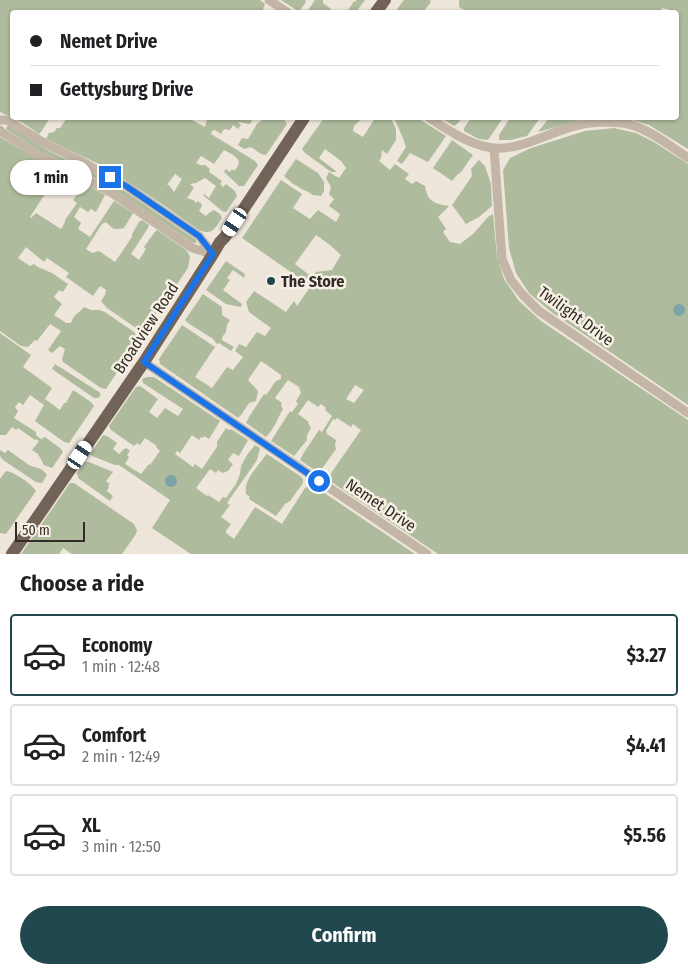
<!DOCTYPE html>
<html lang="en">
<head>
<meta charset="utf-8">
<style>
	body { margin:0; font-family:"Fira Sans Condensed",sans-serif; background:#f2f2f2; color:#202124; height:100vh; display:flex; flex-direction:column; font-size:19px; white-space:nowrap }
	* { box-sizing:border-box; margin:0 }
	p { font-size:16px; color:#757577 }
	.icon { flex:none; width:28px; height:28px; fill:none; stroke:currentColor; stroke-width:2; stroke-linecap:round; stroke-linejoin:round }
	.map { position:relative; height:554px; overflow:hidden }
	.drawer { display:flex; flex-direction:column; background:#fff; flex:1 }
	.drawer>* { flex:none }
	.hud { position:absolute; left:10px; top:10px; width:669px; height:110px; border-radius:5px; box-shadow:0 1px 4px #0004; display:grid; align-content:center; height:110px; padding:0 20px; background:#fff }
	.scale { position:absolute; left:15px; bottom:12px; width:70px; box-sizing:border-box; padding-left:5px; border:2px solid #322b27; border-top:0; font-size:14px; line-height:18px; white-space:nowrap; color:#322b27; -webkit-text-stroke:4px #f6f0e5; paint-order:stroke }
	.end { position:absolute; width:22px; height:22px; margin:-11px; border:6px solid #1a73e8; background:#fff; box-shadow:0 0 0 2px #fff }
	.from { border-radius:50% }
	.bubble { position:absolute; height:35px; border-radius:18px; background:#fff; box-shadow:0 1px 4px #0004; font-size:16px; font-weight:700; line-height:35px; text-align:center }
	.car { position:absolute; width:15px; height:30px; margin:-15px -8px; border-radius:6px; box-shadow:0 0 4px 1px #0007; background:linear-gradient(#fff 24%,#345 0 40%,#fff 0 76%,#345 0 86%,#fff 0) }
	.hud b { display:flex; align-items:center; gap:18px; height:48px; font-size:19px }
	.hud b+b { border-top:1px solid #e0e0e0 }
	.hud i { width:12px; height:12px; background:#202124 }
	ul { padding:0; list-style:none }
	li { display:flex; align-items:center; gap:15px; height:82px; margin:0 10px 8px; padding:0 10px; border:2px solid #e0e0e0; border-radius:5px }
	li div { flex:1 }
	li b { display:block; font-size:19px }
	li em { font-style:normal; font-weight:700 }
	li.current { border-color:#21484e }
	li>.icon { width:45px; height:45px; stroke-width:1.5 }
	h2 { padding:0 20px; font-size:22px; line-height:60px }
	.cta { display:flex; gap:10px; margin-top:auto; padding:10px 20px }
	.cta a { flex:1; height:58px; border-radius:30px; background:#21484e; color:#fff; font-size:20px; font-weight:700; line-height:58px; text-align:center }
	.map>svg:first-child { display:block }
</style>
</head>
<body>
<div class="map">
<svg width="688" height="554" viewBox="0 0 688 554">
	<rect width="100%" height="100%" fill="#eee6da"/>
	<path fill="#aebb9c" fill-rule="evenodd" d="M0,0H260L265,4L262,12H12V118H48V121L41,132L39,134L23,123L0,112Z
		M281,0H305L306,2L301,9L298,11Z
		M315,0H323V3L331,9V12H307Z
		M356,0H365L356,12H347L354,1L356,2Z
		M404,0H430L431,2L423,12H395Z
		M459,0H688V149L649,125L627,118H676V12H671L670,10L663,8L658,12H468L459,7Z
		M67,118H188L205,127L207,119L202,120L192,118H253L250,124L238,122L241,125L238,129L233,125L230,130L224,129L221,134L215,130L212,131L211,134L255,161L258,165L244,186H239L224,172L226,169L230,172L232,169L234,171C246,160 233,155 224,150L214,164L201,156L196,163L200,165H205L210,169L209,172L222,181L220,184L223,187L226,184L235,191L237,196L226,212L222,211L203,195L204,194L209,198L216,186L205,178L196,183L190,184L194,188L187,198L193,200L197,203V201L201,203L202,206L199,211L206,216L209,213L214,210L220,214L222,218C215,228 212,236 199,230L162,204L105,167L46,139L49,133L54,132L57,128H60ZM175,174L182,179L174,192L169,185H167Z
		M263,118H283L287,124L266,155L261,154L251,147L244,149L238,145L242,138L248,139L257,124L262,120Z
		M324,118H362L354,126L353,131L363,137L375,118H391L396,129V140L387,154L382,150L381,158L379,161L390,170L395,164L409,174L405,179L412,184L416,181L425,186C427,202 436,204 449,206L438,217L446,229L443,232L450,242L460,244L473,234L488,217L493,214L497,257L504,279L519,301L541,321L688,420V554H438L327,479L361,430L353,424L351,427L337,418L335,420L333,419L326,431L327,434L336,440L335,445L336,449L319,473L300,460L303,454L319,430L322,432L332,416L325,410L326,408L321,404L318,407L308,400L298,414L309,422L308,423L311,428L307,435V440L294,456L271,441L290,411L292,412L298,404L296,401L301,393L299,387L288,380L275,398L282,403L281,406L283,409C277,419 275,428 266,437L246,423L249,417L264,394L266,395L276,381L281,379V375L261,361L248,380L258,391L256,401L249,403L242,414L238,418L160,364L159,359L182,325L215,347L195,377L212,388L227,367L233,370L243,357L235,351L239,344L246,347L257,332L265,336L271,328L249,312L246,302L254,291L286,312L294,301L297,306L312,284H308L242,238L281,180L302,194L293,208L310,219L318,210L336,222L340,214L329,206L334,199L329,194L331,187L326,178L329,172L339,178L346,168L341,161L325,149L319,158L337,172H331L305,153L302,149ZM316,235L330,245L341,255L332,270L316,272L313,276L308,274L295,264ZM355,385L364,390L354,403L346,399Z
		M394,118H422L421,120L446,136L428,162L410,153L402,164L397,161L406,147L403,138Z
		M441,118H462L457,124L454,126Z
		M471,118H503L488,140L479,139L464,131V128Z
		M510,118H540L527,136L511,140H499V135Z
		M549,118H579L577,121L538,132Z
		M8,125L47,150L92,172L120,188L196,240V243H193L115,190L87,174L40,151L6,129Z
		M614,128L636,133L654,142L688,164V405L550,311L529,293L516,273L509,248L503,170L510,158L531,148L585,131Z
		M0,137L60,172L77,180L70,192L69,191H61L57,194L53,191L50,193L47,191L30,217L31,218L36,213L61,229L65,222V220L77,203L73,200L85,184L105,195L96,212L91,209L88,212L80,207L74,217L81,223L78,229L90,237L114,201L133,213L124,228C113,230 114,230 106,222L102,224L86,249L92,253L99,251L115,262L132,237V234L139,222L142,220L149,225L148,228L131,254L139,260L146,249L144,247L154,233L157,230L186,250L190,256L188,268L146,329L136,328L107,308L101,301L105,295L106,290L100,286L93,296L66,277L69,273L47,258L44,262L26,247L18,258L30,266L34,264L38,267L52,273L68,284L63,292L59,290L54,297L62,304L54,315L66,323H71C73,315 79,313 84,307L91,310H99L105,312L134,332L139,339L106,389L101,388L63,362L62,359L65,349L60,346L52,353L48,350L61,331L50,324L37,341L35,340L28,347L21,346L0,331Z
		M452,140L473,155L461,172L457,175L452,181L433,168Z
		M296,159L318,173L324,182V191L321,196L313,195L305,190V191L292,183L284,176Z
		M479,160L485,166L491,184L492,206L479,217L466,224L452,205L472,176L471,169Z
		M226,261L245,274L244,278L233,270L227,278L230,280L223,290L242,304L241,307L226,304L206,290Z
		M203,294L222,307V315L230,320C226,326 227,326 226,332C224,335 222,336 222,340L234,347L231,351L219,343L217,344L213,339L188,323L185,320Z
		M0,333L31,355L23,367L52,388L45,399L60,410L64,403H66L73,390L91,402L94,406L69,443L64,442L35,421L44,405L30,395L23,405L19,402L15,407L18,411L14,418L36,432V435L41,439L45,437L60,448L63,452L52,468L44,465L38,454L32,450L39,441L36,439L35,440L18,428L16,430L12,427L6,435H0Z
		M55,364L99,392L101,395L98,398H94L52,369Z
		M147,377H154L220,421L209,439L204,436L203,438L201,437L199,440L192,435L180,453L177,451L175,454L193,467L195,464L202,469L217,447V442L226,428L229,430L231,429L248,440L239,456L233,453L228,460L233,464L228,471L222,473L218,470L216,473L210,469L196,488L207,496L208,495L219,502L223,497L226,498L236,484L240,474L241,466L247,455L255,445L260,448L257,460L227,503L230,505L221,517L231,524L226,531V533L234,539L255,507L282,524L305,488L311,484L415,554H191L152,528L170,500L119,465H115L92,456L90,454L103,435L107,436L117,443L113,449L119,454L124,449L126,448L130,451L127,455L129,457L125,464L141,474L149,464L150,465L160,451L156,447L157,446L145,438L140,445L137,443L134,446L111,430L109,426L136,387L140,386L158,399L149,412L157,418L165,408L178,416L183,409L143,383L142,379Z
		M0,450L5,453L8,450C15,455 22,460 29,465C37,469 41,466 47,475L42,483L36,482L3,460L0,456Z
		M267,454L300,476L303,479V483L290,501L285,504L276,516L249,499L250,497L246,494C243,480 258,467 265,456Z
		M85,462H89L113,472L106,481L110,484L108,486L109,487L107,491L113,496L110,501L78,478V475L76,474Z
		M6,471C14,472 32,484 36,491L6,534L0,533V479Z
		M70,483H74L134,524L137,530L136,534L122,554H72L63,548L59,554H21Z"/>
	<path fill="#7ca3a8" d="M673 310a6 6 0 1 1 12 0a6 6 0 1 1-12 0Z
		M165 481a6 6 0 1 1 12 0a6 6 0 1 1-12 0Z"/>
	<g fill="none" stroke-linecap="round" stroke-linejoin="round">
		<path stroke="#c4b6a7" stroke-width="9" d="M269,0L287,12
			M429,118C449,130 470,146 494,148C524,150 550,131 579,125C591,122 615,121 628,124C649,129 670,146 688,158
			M0,120H7L46,144L79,160L126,186L199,236L213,254
			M0,130V131L37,154L112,193L192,248L213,254
			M494,148L502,259L511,280L523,295L539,311L688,413
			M144,362L427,554"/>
		<path stroke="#726359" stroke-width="12" d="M376,12L385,0
			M12,554L144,362L213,254L220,242L225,237L304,118"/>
	</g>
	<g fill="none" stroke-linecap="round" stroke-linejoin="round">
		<path stroke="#1a73e8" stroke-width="6" d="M110,177L126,186L199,236L213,254L144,362L319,481"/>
	</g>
	<circle fill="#21484e" stroke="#f6f0e5" stroke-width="2" cx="271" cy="281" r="5"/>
	<g text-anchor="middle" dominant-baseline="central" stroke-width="5" stroke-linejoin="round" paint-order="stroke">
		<g font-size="16" font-weight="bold" fill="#322b27" stroke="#f6f0e5" text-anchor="start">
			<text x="281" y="281">The Store</text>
		</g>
		<g font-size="16" fill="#322b27" stroke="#f6f0e5">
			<text transform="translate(576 316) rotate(36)">Twilight Drive</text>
			<text transform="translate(146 328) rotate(-57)">Broadview Road</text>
			<text transform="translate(381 505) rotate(34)">Nemet Drive</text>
		</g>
	</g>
</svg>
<div class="scale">50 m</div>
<i class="end from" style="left:319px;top:481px"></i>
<i class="end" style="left:110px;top:177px"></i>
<div class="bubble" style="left:10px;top:160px;width:82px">1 min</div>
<i class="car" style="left:235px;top:222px;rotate:214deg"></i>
<i class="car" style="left:80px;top:455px;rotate:34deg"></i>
<div class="hud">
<b><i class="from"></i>Nemet Drive</b>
<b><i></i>Gettysburg Drive</b>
</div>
</div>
<section class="drawer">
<h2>Choose a ride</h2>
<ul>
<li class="current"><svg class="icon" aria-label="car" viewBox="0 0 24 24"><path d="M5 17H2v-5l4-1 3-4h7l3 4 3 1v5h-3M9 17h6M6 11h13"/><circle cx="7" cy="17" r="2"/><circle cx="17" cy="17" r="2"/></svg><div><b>Economy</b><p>1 min · 12:48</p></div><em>$3.27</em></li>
<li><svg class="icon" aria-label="car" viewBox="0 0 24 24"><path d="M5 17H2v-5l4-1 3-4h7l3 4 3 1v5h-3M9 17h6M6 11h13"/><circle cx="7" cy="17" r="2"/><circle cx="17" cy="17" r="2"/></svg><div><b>Comfort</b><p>2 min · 12:49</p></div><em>$4.41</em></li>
<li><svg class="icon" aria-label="car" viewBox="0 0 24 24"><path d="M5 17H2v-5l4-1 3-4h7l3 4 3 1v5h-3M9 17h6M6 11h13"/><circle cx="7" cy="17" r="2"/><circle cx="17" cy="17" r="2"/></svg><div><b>XL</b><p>3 min · 12:50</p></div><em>$5.56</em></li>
</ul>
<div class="cta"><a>Confirm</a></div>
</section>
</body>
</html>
